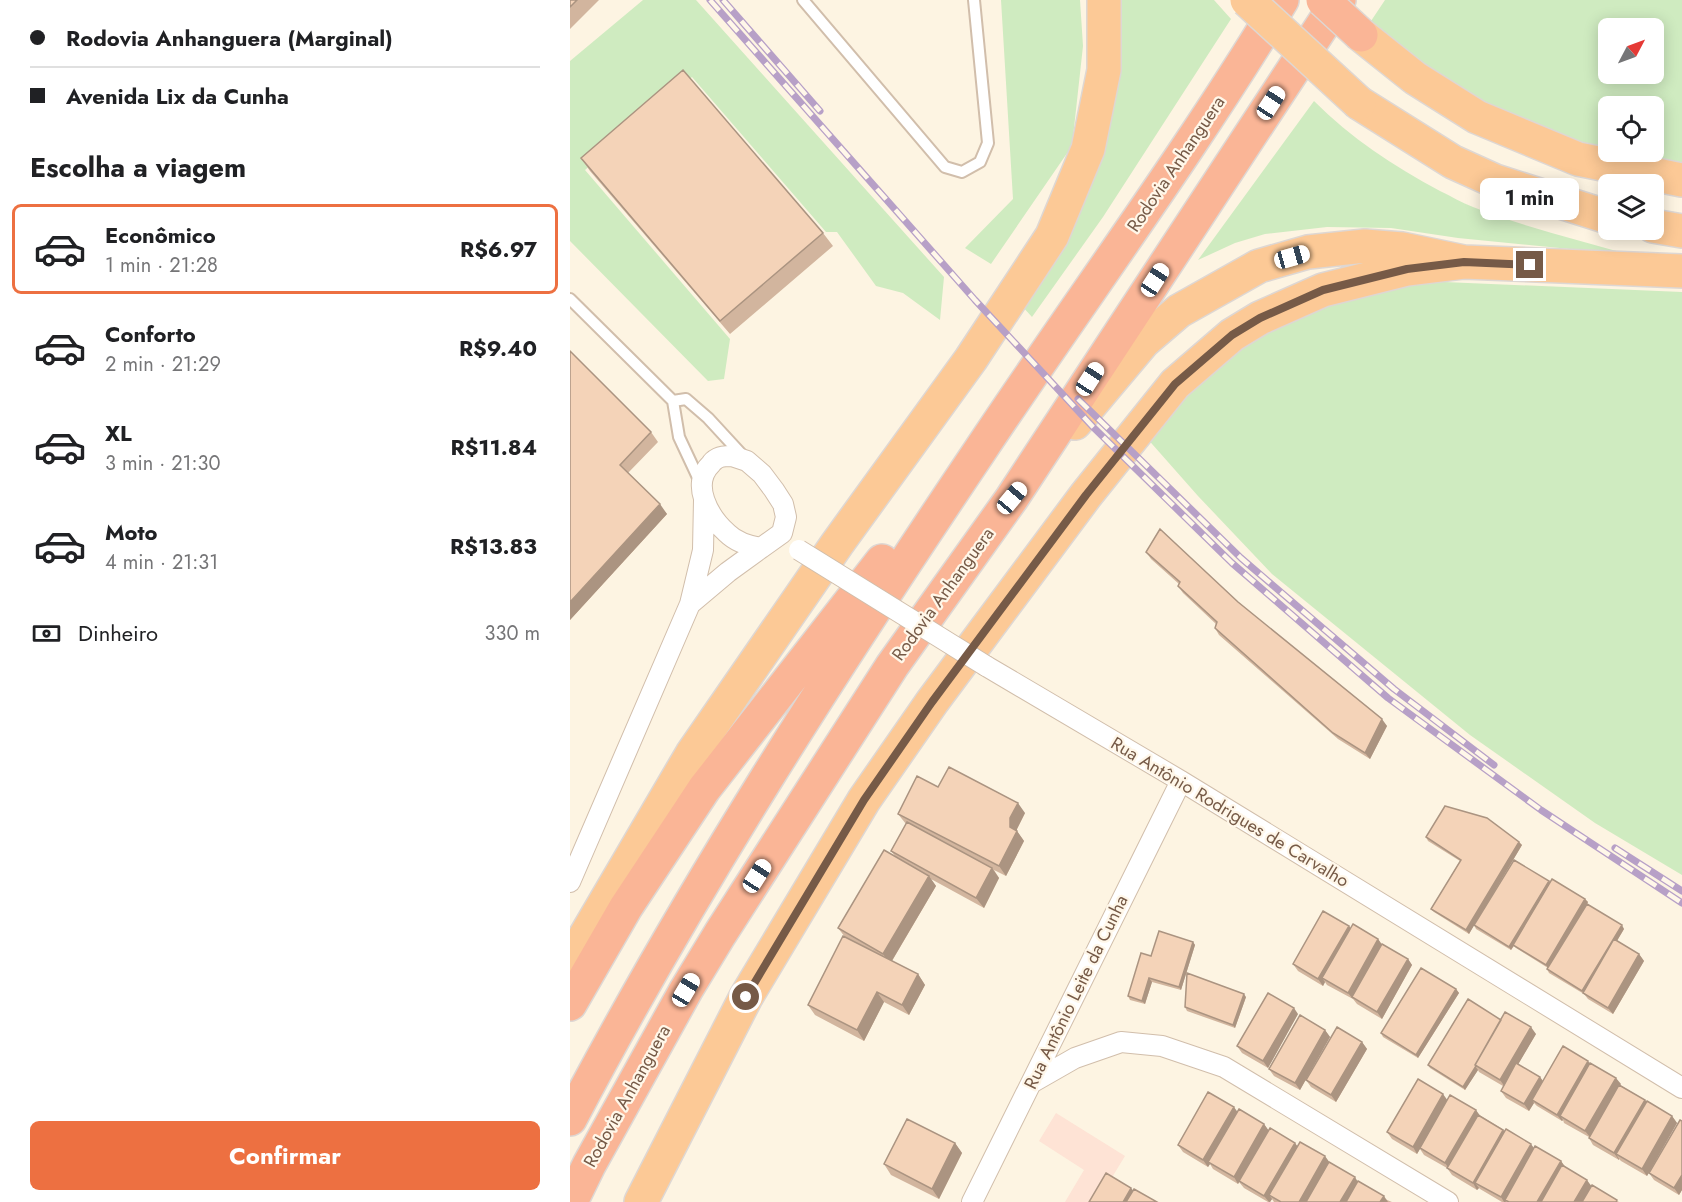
<!DOCTYPE html>
<html lang="pt">
<head>
<meta charset="utf-8">
<style>
	body { margin:0; font-family:Jost,sans-serif; background:#f2f2f2; color:#202124; height:100vh; display:flex; flex-direction:column; font-size:22px; white-space:nowrap }
	* { box-sizing:border-box; margin:0 }
	p { font-size:20px; color:#757577 }
	.icon { flex:none; width:33px; height:33px; fill:none; stroke:currentColor; stroke-width:2; stroke-linecap:round; stroke-linejoin:round }
	.map { position:relative; flex:1; overflow:hidden }
	.sheet { display:flex; flex-direction:column; background:#fff; width:570px }
	.sheet>* { flex:none }
	.guide { display:grid; align-content:center; height:132px; padding:0 30px; background:#fff }
	.needle { width:39px; rotate:49deg }
	.tools { position:absolute; left:1028px; top:18px; display:grid; gap:12px }
	.tools a { display:grid; place-items:center; width:66px; height:66px; border-radius:9px; background:#fff; box-shadow:0 3px 15px #0003; font-size:30px }
	.end { position:absolute; width:27px; height:27px; margin:-14px; border:8px solid #765a47; background:#fff; box-shadow:0 0 0 3px #fff }
	.from { border-radius:50% }
	.bubble { position:absolute; height:42px; border-radius:9px; background:#fff; box-shadow:0 3px 15px #0003; font-size:20px; font-weight:700; line-height:42px; text-align:center }
	.car { position:absolute; width:18px; height:36px; margin:-18px -9px; border-radius:8px; box-shadow:0 0 4px 2px #0007; background:linear-gradient(#fff 24%,#345 0 40%,#fff 0 76%,#345 0 86%,#fff 0) }
	.guide b { display:flex; align-items:center; gap:21px; height:57px; font-size:22px }
	.guide b+b { border-top:2px solid #e0e0e0 }
	.guide i { width:15px; height:15px; background:#202124 }
	ul { padding:0; list-style:none }
	li { display:flex; align-items:center; gap:18px; height:90px; margin:0 12px 9px; padding:0 18px; border:3px solid transparent; border-radius:9px }
	li div { flex:1 }
	li b { display:block; font-size:22px }
	li em { font-style:normal; font-weight:700 }
	li.selected { border-color:#ed7041 }
	li>.icon { width:54px; height:54px; stroke-width:1.5 }
	h2 { padding:0 30px; font-size:27px; line-height:72px }
	.pay { display:flex; align-items:center; gap:15px; height:66px; padding:0 30px; font-size:22px }
	.pay p { margin-inline-start:auto }
	.cta { display:flex; gap:12px; margin-top:auto; padding:12px 30px }
	.cta a { flex:1; height:69px; border-radius:9px; background:#ed7041; color:#fff; font-size:24px; font-weight:700; line-height:69px; text-align:center }
	main { display:flex; flex:1; min-height:0 }
	.map>svg:first-child { display:block }
</style>
</head>
<body>
<main>
<section class="sheet">
<div class="guide">
<b><i class="from"></i>Rodovia Anhanguera (Marginal)</b>
<b><i></i>Avenida Lix da Cunha</b>
</div>
<h2>Escolha a viagem</h2>
<ul>
<li class="selected"><svg class="icon" aria-label="car" viewBox="0 0 24 24"><path d="M5 17H2v-5l4-1 3-4h7l3 4 3 1v5h-3M9 17h6M6 11h13"/><circle cx="7" cy="17" r="2"/><circle cx="17" cy="17" r="2"/></svg><div><b>Econômico</b><p>1 min · 21:28</p></div><em>R$6.97</em></li>
<li><svg class="icon" aria-label="car" viewBox="0 0 24 24"><path d="M5 17H2v-5l4-1 3-4h7l3 4 3 1v5h-3M9 17h6M6 11h13"/><circle cx="7" cy="17" r="2"/><circle cx="17" cy="17" r="2"/></svg><div><b>Conforto</b><p>2 min · 21:29</p></div><em>R$9.40</em></li>
<li><svg class="icon" aria-label="car" viewBox="0 0 24 24"><path d="M5 17H2v-5l4-1 3-4h7l3 4 3 1v5h-3M9 17h6M6 11h13"/><circle cx="7" cy="17" r="2"/><circle cx="17" cy="17" r="2"/></svg><div><b>XL</b><p>3 min · 21:30</p></div><em>R$11.84</em></li>
<li><svg class="icon" aria-label="car" viewBox="0 0 24 24"><path d="M5 17H2v-5l4-1 3-4h7l3 4 3 1v5h-3M9 17h6M6 11h13"/><circle cx="7" cy="17" r="2"/><circle cx="17" cy="17" r="2"/></svg><div><b>Moto</b><p>4 min · 21:31</p></div><em>R$13.83</em></li>
</ul>
<div class="pay"><svg class="icon" aria-label="cash" viewBox="0 0 24 24"><path d="M3 7h18v10H3z"/><circle cx="12" cy="12" r="2"/></svg>Dinheiro<p>330 m</p></div>
<div class="cta"><a>Confirmar</a></div>
</section>
<div class="map">
<svg width="1112" height="1202" viewBox="0 0 1112 1202">
	<rect width="100%" height="100%" fill="#fdf4e2"/>
	<path fill="#fee3d5" d="M486,1113L555,1156L527,1202H495L514,1170L469,1141Z"/>
	<path fill="#cfebc0" fill-rule="evenodd" d="M73,0H126L374,277L370,320L333,293L306,286L267,232H256L122,77L15,170L160,339L154,379L138,381L0,241V61Z
		M431,0H510L513,46L502,146L421,264L395,248L443,199Z
		M547,0H644L661,19L533,217L462,317L451,305L506,208Z
		M815,0H1112V174L998,149L882,94L799,24ZM1038,28H1083V74H1038ZM1038,106H1083V152H1038Z
		M744,101C781,138 823,166 870,191C881,196 892,203 903,207C954,227 1009,240 1061,255L888,238L821,228L757,227L695,234L665,243L628,260Z
		M851,281L1112,292V875L1025,823L900,735L702,574L628,496L575,436L638,366L747,301Z"/>
	<g fill="none" stroke-linecap="round" stroke-linejoin="round">
		<defs>
			<path id="service" d="M233,0L375,167L392,172L410,162L418,143L404,0
				M0,299L103,401L109,437L131,484
				M103,401L116,399L138,418L173,456"/>
			<path id="minor" d="M162,456L177,461L192,474L204,490L213,504L216,517L212,533L191,548C179,546 166,542 157,533C139,517 120,484 141,464C142,462 146,459 148,458C152,456 158,456 162,456Z
				M120,604L158,572L191,548
				M416,666L611,781L1112,1088
				M0,882L120,604L133,550L134,500
				M463,1082L505,1058L551,1042L592,1046L654,1067L878,1202
				M402,1202L611,781"/>
			<path id="trunk" d="M791,35L845,78L907,117L1008,159L1112,180
				M789,103L883,162L925,181L1038,217
				M1083,226L1112,231
				M505,423L574,341L609,311L689,266L738,252L795,246L832,249L894,262L1112,271
				M0,962L122,754L267,544L401,359L482,236L518,149L534,70V0
				M71,1202L176,997L294,800L362,702L516,495L605,384L662,335L690,318L753,290L837,269L894,262"/>
			<path id="motorway" d="M0,1004L56,907L134,789L312,561
				M0,1119C122,887 265,666 411,449C511,299 619,154 712,0
				M1,1202L19,1165L116,990L150,934L322,666L442,498L769,0"/>
		</defs>
		<use href="#service" stroke="#d1beab" stroke-width="14"/>
		<use href="#minor" stroke="#d1beab" stroke-width="22"/>
		<use href="#trunk" stroke="#ded7d3" stroke-width="36"/>
		<use href="#motorway" stroke="#ded7d3" stroke-width="36"/>
		<use href="#service" stroke="#fff" stroke-width="10"/>
		<use href="#minor" stroke="#fff" stroke-width="20"/>
		<use href="#trunk" stroke="#fcc996" stroke-width="33"/>
		<use href="#motorway" stroke="#fab596" stroke-width="33"/>
		<defs>
			<path id="rail" d="M140,0L405,300L523,427L662,563L818,698L971,810L1112,903
				M153,0L250,111
				M508,399L671,558L824,689L924,765
				M1045,848L1112,891"/>
		</defs>
		<use href="#rail" stroke="#b7a0c7" stroke-width="7"/>
		<use href="#rail" stroke="#fff7e9" stroke-width="4.5" stroke-dasharray="14" stroke-linecap="butt"/>
		<defs>
			<path id="minor-bridge" d="M229,550L416,666"/>
			<path id="trunk-bridge" d="M677,0L789,103"/>
			<path id="motorway-bridge" d="M753,0L791,35"/>
		</defs>
		<use href="#minor-bridge" stroke="#d1beab" stroke-width="22" stroke-linecap="butt"/>
		<use href="#trunk-bridge" stroke="#ded7d3" stroke-width="36" stroke-linecap="butt"/>
		<use href="#motorway-bridge" stroke="#ded7d3" stroke-width="36" stroke-linecap="butt"/>
		<use href="#minor-bridge" stroke="#fff" stroke-width="20"/>
		<use href="#trunk-bridge" stroke="#fcc996" stroke-width="33"/>
		<use href="#motorway-bridge" stroke="#fab596" stroke-width="33"/>
	</g>
	<path fill="#d2b59e" d="M0,0H29L0,29Z
		M11,158L253,233L263,246L160,334L20,171Z
		M0,351L81,432L88,442L58,473L97,514L0,620Z
		M576,552L668,602L817,726L800,759L768,739L649,635L645,628L646,624L613,593L608,586L609,584L581,559Z
		M368,787L455,813L447,829V831L454,841L436,876L424,870L429,878L414,908L361,879L366,886L322,961L348,974L355,985L339,1015L314,1002L294,1041L245,1015L238,1005L275,937L268,928L325,856L321,851L336,824L328,814Z
		M856,837L949,842L952,845L909,917L980,883L1015,899L1018,902L1017,904L1054,929L1047,941L1069,954L1074,961L1043,1014L1018,999L1014,994L979,973L977,969L978,968L946,948L944,946L941,950L906,929L904,925L899,934L864,912L861,909L890,861L858,841Z
		M779,926L781,929L808,939L812,945L838,959L842,965L812,1019L787,1004L783,999L757,985L755,982L753,986L728,971L723,964Z
		M623,942L625,945L611,990L582,982L575,1004L560,1000L558,996L581,956Z
		M886,989L889,993L848,1058L813,1037L811,1033Z
		M676,997L665,1028L617,1011L615,1007Z
		M728,1014L698,1068L672,1053L667,1046Z
		M931,1020L966,1034L948,1064L970,1077L973,1081L1020,1064L1050,1085L1075,1100L1077,1102L1102,1116L1107,1123L1077,1176L1051,1161L1049,1159V1160L1023,1145L1019,1138V1137L994,1123L993,1120L992,1121L967,1106L964,1103L959,1111L936,1098L931,1091L933,1086L909,1072L908,1070L895,1090L860,1068L858,1065Z
		M755,1030L760,1037L730,1090L704,1076L699,1069Z
		M792,1042L797,1049L766,1102L741,1087L736,1080Z
		M877,1100L911,1116L964,1148L991,1161L994,1166L1022,1186L1049,1202H932L910,1189L909,1188L907,1190L882,1175L877,1168L854,1155L850,1149L847,1154L822,1139L817,1132Z
		M667,1112L694,1124L698,1130L725,1143L727,1146L759,1163L817,1200L822,1202H704L702,1199L700,1202H698L674,1188L669,1182L668,1184L643,1169L640,1164L638,1167L613,1152L608,1145Z
		M1112,1121V1190L1109,1195L1084,1180L1079,1173Z
		M385,1143L392,1153L369,1199L321,1175L314,1164Z"/>
	<path fill="#ab9481" d="M90,504L97,514L0,620V602Z
		M812,719L817,726L800,759L795,753Z
		M448,803L455,813L447,829V831L454,841L436,876L429,866L440,827V818Z
		M949,842L952,845L899,934L896,930Z
		M422,868L429,878L414,908L406,898Z
		M359,876L366,886L320,964L313,954Z
		M979,881L981,885L941,950L939,947Z
		M1015,899L1018,902L978,968L976,965Z
		M1052,925L1054,929L1015,994L1012,991Z
		M779,926L784,933L752,978L755,982L753,986L748,979Z
		M808,939L813,946L782,997L783,999L778,993Z
		M623,942L625,945L611,990L609,987Z
		M1069,954L1074,961L1043,1014L1038,1008Z
		M838,959L842,965L812,1019L807,1012Z
		M348,974L355,985L339,1015L332,1005Z
		M579,978L582,982L575,1004L572,1001Z
		M886,989L889,993L848,1058L846,1055Z
		M307,992L314,1002L294,1041L287,1030Z
		M674,994L676,997L665,1028L663,1025Z
		M724,1008L728,1014L698,1068L693,1061Z
		M961,1027L966,1034L935,1087L930,1080Z
		M755,1030L760,1037L730,1090L725,1083Z
		M792,1042L797,1049L766,1102L761,1095Z
		M1018,1061L1023,1068L990,1116L993,1120L992,1121L987,1115Z
		M905,1066L908,1070L895,1090L893,1087Z
		M970,1077L975,1084L962,1100L964,1103L959,1111L954,1104Z
		M1046,1078L1051,1084L1020,1137L1015,1131Z
		M873,1094L878,1101L847,1154L843,1147Z
		M1075,1100L1080,1106L1046,1154L1049,1159V1160L1044,1153Z
		M664,1107L669,1114L638,1162L640,1164L638,1167L633,1160Z
		M906,1110L911,1117L880,1170L875,1163Z
		M1102,1116L1107,1123L1077,1176L1072,1169Z
		M694,1124L699,1131L668,1184L664,1177Z
		M933,1130L938,1137L905,1183L909,1188L907,1190L903,1183Z
		M385,1143L392,1153L369,1199L362,1189Z
		M725,1143L730,1150L699,1195L702,1199L700,1202H699L694,1196Z
		M961,1144L966,1151L935,1200L936,1202H934L931,1197Z
		M755,1156L760,1163L737,1202H729Z
		M991,1161L996,1168L976,1202H967Z
		M1112,1175V1190L1109,1195L1104,1188Z
		M785,1177L789,1184L779,1202H770Z
		M1017,1180L1022,1187L1013,1202H1004Z
		M561,1188L566,1194L562,1202H553Z
		M814,1196L818,1202H810Z"/>
	<path fill="#f4d3b8" stroke="#ab9481" stroke-width="1.5" d="M0,0H7L0,7Z
		M113,70L253,233L150,321L11,158Z
		M0,351L81,432L50,465L90,504L0,602Z
		M590,529L668,602L812,719L795,753L763,733L645,628L647,622L608,586L610,582L576,552Z
		M379,767L448,803L440,818V827L447,831L429,866L328,814L347,776L368,787Z
		M875,806L917,818L949,842L896,930L861,909L891,860L856,837Z
		M337,822L422,868L406,898L321,851Z
		M314,850L359,876L313,954L268,928Z
		M944,860L979,881L939,947L904,925Z
		M982,879L1015,899L976,965L943,945Z
		M1017,904L1052,925L1012,991L977,969Z
		M753,911L779,926L748,979L723,964Z
		M783,924L808,939L778,993L752,978Z
		M589,931L623,942L609,987L579,978L572,1001L558,996L571,953L581,956Z
		M273,936L348,974L332,1005L307,992L287,1030L238,1005Z
		M1044,939L1069,954L1038,1008L1013,993Z
		M812,944L838,959L807,1012L782,997Z
		M851,968L886,989L846,1055L811,1033Z
		M617,973L674,994L663,1025L615,1007Z
		M698,993L724,1008L693,1061L667,1046Z
		M898,999L931,1020L905,1065L906,1066L893,1087L858,1065Z
		M935,1012L961,1027L930,1080L905,1065Z
		M730,1015L755,1030L725,1083L699,1069Z
		M767,1027L792,1042L761,1095L736,1080Z
		M993,1046L1018,1061L987,1115L962,1100Z
		M946,1063L970,1077L954,1104L931,1091Z
		M1020,1063L1046,1078L1015,1131L990,1116Z
		M848,1079L873,1094L843,1147L817,1132Z
		M1049,1085L1075,1100L1044,1153L1019,1138Z
		M638,1092L664,1107L633,1160L608,1145Z
		M880,1095L906,1110L875,1163L850,1148Z
		M1077,1101L1102,1116L1072,1169L1046,1154Z
		M669,1109L694,1124L664,1177L638,1162Z
		M908,1115L933,1130L903,1183L877,1168Z
		M337,1119L385,1143L362,1189L314,1164Z
		M1110,1120L1112,1121V1175L1104,1188L1079,1173Z
		M700,1128L725,1143L694,1196L669,1181Z
		M936,1129L961,1144L931,1197L905,1183Z
		M730,1142L755,1156L729,1202H711L699,1195Z
		M965,1146L991,1161L967,1202H939L935,1200Z
		M759,1162L785,1177L770,1202H736Z
		M992,1165L1017,1180L1004,1202H971Z
		M536,1173L561,1188L553,1202H519Z
		M788,1181L814,1196L810,1202H776Z
		M1022,1185L1047,1200L1046,1202H1012Z
		M564,1189L587,1202H556Z"/>
	<g fill="none" stroke-linecap="round" stroke-linejoin="round">
		<path stroke="#765a47" stroke-width="8" d="M176,997L294,800L362,702L516,495L605,384L662,335L690,318L753,290L837,269L894,262L960,265"/>
	</g>
	<g text-anchor="middle" dominant-baseline="central" stroke-width="4.5" stroke-linejoin="round" paint-order="stroke">
		<g font-size="18" fill="#765a47" stroke="#fff7e9">
			<text transform="translate(606 164) rotate(-56)">Rodovia Anhanguera</text>
			<text transform="translate(373 594) rotate(-54)">Rodovia Anhanguera</text>
			<text transform="translate(660 812) rotate(31)">Rua Antônio Rodrigues de Carvalho</text>
			<text transform="translate(506 992) rotate(-64)">Rua Antônio Leite da Cunha</text>
			<text transform="translate(57 1096) rotate(-61)">Rodovia Anhanguera</text>
		</g>
	</g>
</svg>
<div class="tools">
<a><svg class="needle" viewBox="-14 -14 28 28"><path d="M0-13l5 13h-10z" fill="#e53935"/><path d="M0 13l5-13h-10z" fill="#757577"/></svg></a>
<a><svg class="icon" aria-label="locate" viewBox="0 0 24 24"><circle cx="12" cy="12" r="6"/><path d="M12 2v4M12 18v4M2 12h4M18 12h4"/></svg></a>
<a><svg class="icon" aria-label="layers" viewBox="0 0 24 24"><path d="M12 4l9 5-9 5-9-5zM3 14l9 5 9-5"/></svg></a>
</div>
<i class="end from" style="left:176px;top:997px"></i>
<i class="end" style="left:960px;top:265px"></i>
<div class="bubble" style="left:910px;top:178px;width:99px">1 min</div>
<i class="car" style="left:701px;top:103px;rotate:33deg"></i>
<i class="car" style="left:722px;top:257px;rotate:74deg"></i>
<i class="car" style="left:585px;top:280px;rotate:33deg"></i>
<i class="car" style="left:520px;top:379px;rotate:33deg"></i>
<i class="car" style="left:442px;top:498px;rotate:40deg"></i>
<i class="car" style="left:187px;top:876px;rotate:33deg"></i>
<i class="car" style="left:116px;top:990px;rotate:31deg"></i>
</div>
</main>
</body>
</html>
